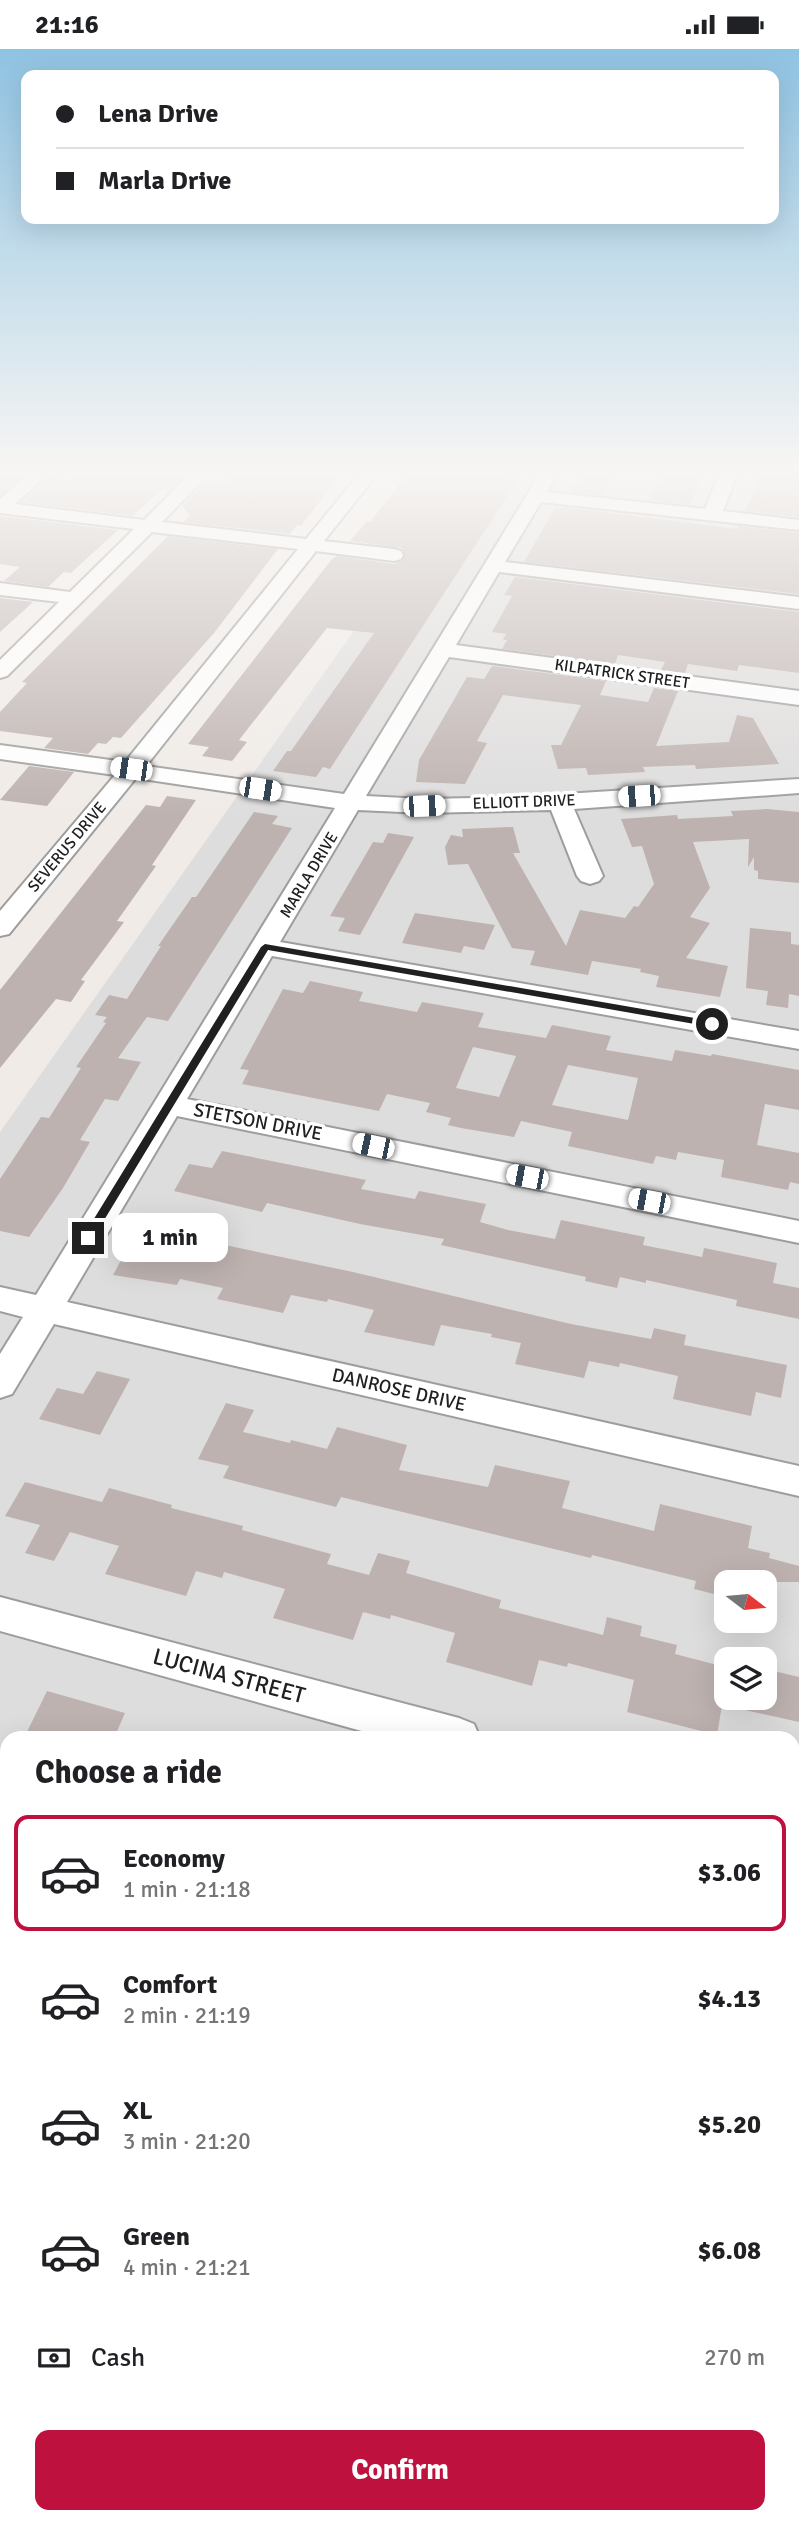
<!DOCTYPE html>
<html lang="en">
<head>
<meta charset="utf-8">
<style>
	body { margin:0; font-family:Signika,sans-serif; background:#f2f2f2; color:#202124; height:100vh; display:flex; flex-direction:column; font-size:26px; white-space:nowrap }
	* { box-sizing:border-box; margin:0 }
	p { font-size:23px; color:#757577 }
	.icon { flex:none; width:38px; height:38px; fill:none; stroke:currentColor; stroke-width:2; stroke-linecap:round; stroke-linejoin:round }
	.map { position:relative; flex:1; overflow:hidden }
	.details { position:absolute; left:0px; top:1682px; width:800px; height:793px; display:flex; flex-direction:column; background:#fff; border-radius:21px 21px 0 0; box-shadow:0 7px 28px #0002 }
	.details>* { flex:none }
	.banner { position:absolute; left:21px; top:21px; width:758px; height:154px; border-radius:14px; box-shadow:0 7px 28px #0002; display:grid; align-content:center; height:154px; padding:0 35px; background:#fff }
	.needle { width:46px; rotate:106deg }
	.controls { position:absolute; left:714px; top:1521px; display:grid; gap:14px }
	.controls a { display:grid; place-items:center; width:63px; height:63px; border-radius:14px; background:#fff; box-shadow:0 7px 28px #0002; font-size:35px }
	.end { position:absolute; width:32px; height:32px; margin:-16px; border:9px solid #202020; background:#fff; box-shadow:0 0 0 4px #fff }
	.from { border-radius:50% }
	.bubble { position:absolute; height:49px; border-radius:14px; background:#fff; box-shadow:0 7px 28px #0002; font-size:23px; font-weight:700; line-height:49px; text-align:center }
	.car { position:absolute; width:21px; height:42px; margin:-21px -10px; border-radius:9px; box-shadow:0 0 5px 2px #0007; background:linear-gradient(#fff 24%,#345 0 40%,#fff 0 76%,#345 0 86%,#fff 0) }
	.banner b { display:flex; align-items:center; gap:24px; height:66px; font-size:26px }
	.banner b+b { border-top:2px solid #e0e0e0 }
	.banner i { width:18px; height:18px; background:#202124 }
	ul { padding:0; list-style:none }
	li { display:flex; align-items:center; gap:21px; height:116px; margin:0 14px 10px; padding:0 21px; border:4px solid transparent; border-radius:14px }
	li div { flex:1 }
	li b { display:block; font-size:26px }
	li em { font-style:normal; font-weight:700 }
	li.on { border-color:#bf113e }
	li>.icon { width:63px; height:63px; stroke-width:1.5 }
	h2 { padding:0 35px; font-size:32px; line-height:84px }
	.pay { display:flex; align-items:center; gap:18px; height:77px; padding:0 35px; font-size:26px }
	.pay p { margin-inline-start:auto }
	.action { display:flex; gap:14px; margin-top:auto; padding:14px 35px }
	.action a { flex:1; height:80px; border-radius:14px; background:#bf113e; color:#fff; font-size:28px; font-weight:700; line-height:80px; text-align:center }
	.status { display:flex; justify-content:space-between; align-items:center; height:49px; padding:0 35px; background:#fff; direction:ltr }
	.status svg { height:19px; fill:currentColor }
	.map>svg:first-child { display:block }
</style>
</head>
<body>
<div class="status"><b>21:16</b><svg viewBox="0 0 49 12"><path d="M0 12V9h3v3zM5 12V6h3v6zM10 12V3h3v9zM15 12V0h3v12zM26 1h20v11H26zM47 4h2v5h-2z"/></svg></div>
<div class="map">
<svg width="799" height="2474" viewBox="0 0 799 2474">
	<rect width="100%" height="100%" fill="#f0ebe7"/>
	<path fill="#dedddd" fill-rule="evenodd" d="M466,423H799V2474H155L141,2468H793V1689H7V2405L0,2401V1083ZM726,1533H765V1572H726ZM726,1610H765V1648H726Z"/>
	<path fill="#bdb2b0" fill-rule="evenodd" d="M0,423H9L25,425L0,447Z
		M82,423L131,426L134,423H172L167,427L182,429L168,443L164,438L133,467L21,453L49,428L73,430Z
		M233,423H342L301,477L297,476L290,485L183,473L190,466L182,457L206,432L223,434Z
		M409,423H523L330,720L323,718L316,728L273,722L287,702H291L374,584L327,579L239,691L247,693L232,712L202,707L209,698L188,695L332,510L337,507L394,515L403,511L405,505L402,499L350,492L367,472L370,473Z
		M582,423H616L603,446L570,443Z
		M662,423H703L690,456L649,451Z
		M762,423H799V468L745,462Z
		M562,458L738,480L739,477L799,484V545L524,513L555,459Z
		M0,467L118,481L71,524L64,523L48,538L4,532L20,518L0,515Z
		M168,487L278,500L214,584L121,689L113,688L106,695L98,694L88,705L44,699L53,689L0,682V663L27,634L22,633Z
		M515,528L799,563V624L739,616L737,622L688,615L685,624L661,621L665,613L618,606L615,615L502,600L507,591H503L506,585L492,583L512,547L504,546Z
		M0,549L33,553L0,583Z
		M492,617L606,632L600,646L648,653L654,639L678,642L656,697L729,693L737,666L753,669L779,715L696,720L695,716L643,718L645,723L588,726L586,719L558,720L551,696H561L581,656L503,646L477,692L487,694L465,735L416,733L419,711L467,628L484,630Z
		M29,717L74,723L47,757L0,751Z
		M167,747L196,751L152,816L156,817L117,872L124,873L81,931L85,932L71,953L56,950L0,1019V941L146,756L160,758Z
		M767,760L799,763V834L758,830V822L754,821V808L748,818L749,790L693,793L710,839L690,868L710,874L686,909L728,917L720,948L656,938L659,927L640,923L641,920L592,912L588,926L530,916L535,902L512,899L468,815L448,816L445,798L451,786L463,788L462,780L513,778L520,804H513L566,897L580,861L625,869L634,857L638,858L654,835L642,797L632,798L621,770L677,766L678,770L733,767L731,762Z
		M254,763L278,767L272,775L292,779L168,972L147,968L118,1009L141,1013L118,1052L105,1050L80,1091L90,1093L63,1139L29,1188L0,1182V1130L41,1068L49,1069L81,1019L76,1018L106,974L103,973L107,968L95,966L109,946L127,950L161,897H158L192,848H196Z
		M388,784L414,788L360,886L338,882L345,869L330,867L373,793L383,794Z
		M415,864L495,876L484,901L464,897L461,904L402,894Z
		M750,879L791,883V895L799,896V947L789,945L788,959L766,956L768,942L746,939Z
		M310,932L363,943L359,952L417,963L422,953L484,964L478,978L546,989L552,976L611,987L606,1001L672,1012L675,1001L711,1007L712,1005L799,1021V1061L765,1055L757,1096L799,1104V1135L790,1133L788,1141L721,1128L724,1111L678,1103L676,1111L656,1107L653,1115L568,1097L572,1083L521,1072L514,1088L461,1079L448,1076L451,1069L426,1063L430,1054L387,1045L379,1062L242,1035L249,1021L240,1020L283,940L303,944ZM473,998L516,1007L499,1048L456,1039ZM568,1016L638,1029L628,1071L552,1056Z
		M222,1102L366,1131L361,1140L415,1150L419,1142L486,1155L480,1173L508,1181L555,1190L561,1171L645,1188L643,1196L702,1208L704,1199L777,1214L773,1234L799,1239V1270L736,1257L737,1251L646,1231V1234L620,1228L617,1239L585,1232L586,1228L441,1196L444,1190L360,1175L267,1154L262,1163L174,1142L189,1115L212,1119Z
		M139,1178L353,1223L571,1275L651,1290L654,1279L686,1286L684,1296L787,1316L781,1349L756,1343L751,1367L673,1350L678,1327L620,1314L619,1318L589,1312L584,1329L515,1315L521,1294L491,1288L492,1285L441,1276L434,1297L364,1283L374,1261L328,1250L327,1253L291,1246L283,1264L217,1250L223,1239L180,1230L177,1236L113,1226Z
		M97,1322L130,1330L100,1386L39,1370L57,1339L83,1345Z
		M226,1354L254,1361L243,1383L290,1394L291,1391L327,1400L337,1378L407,1396L399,1421L488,1438L495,1416L570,1432L562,1459L654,1482L660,1455L752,1477L748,1499L770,1504L769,1509L799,1517V1533H726V1548L694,1540L696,1532L592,1506L591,1509L341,1448L336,1458L223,1429L229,1417L198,1410Z
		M25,1433L102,1453L109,1439L172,1456L171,1459L243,1477L242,1481L331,1505L327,1515L369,1526L378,1504L410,1512L406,1524L501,1551L499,1559L603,1586L607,1568L642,1577L640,1587L677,1596L675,1605L725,1618L727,1605L745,1610H726V1648H765V1616V1620L799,1628V1673L722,1656L717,1686L627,1663L634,1631L568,1614L567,1618L539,1611L532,1637L446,1613L455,1584L391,1566L390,1570L363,1563L353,1591L273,1569L285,1540L224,1523L222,1529L196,1522L186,1547L105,1525L119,1497L70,1483L54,1512L25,1504L40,1476L5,1467Z
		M47,1642L125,1664L114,1689H24Z"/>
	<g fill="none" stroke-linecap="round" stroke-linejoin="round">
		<defs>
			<path id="minor" d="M31,423H50L15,455L144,471L192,423H211L162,473L306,490L361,423H379L324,492L394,500L401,502L403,506L401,510L394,512L316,502L146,717L344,745L541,423H559L547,443L705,460L720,423H738L723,462L799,471V481L541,453L505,513L799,548V560L499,523L456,596L799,642V656L449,608L366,747L424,750L518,748L799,730V744L574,760L603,827L599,832L590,835L581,832L577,827L551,761L424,764L358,761L280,893L799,982V1000L272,907L187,1050L799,1172V1194L177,1067L67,1253L799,1417V1447L54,1275L12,1345L0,1349V1305L23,1268L0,1262V1238L36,1246L335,759L136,729L9,885L0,887V862L115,726L0,710V696L125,713L298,500L152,483L7,627L0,629V611L59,553L0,546V534L70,543L134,480L0,464V450Z
				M0,1548L459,1669L474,1675L480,1689H387L0,1582Z
				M793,1758L799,1759V1801L793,1800Z
				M0,2012L7,2014V2064L0,2061Z
				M793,2293L799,2295V2349L793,2347Z"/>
		</defs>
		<use href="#minor" stroke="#9d9d9d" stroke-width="4"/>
		<use href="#minor" fill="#fff" fill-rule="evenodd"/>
	</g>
	<linearGradient id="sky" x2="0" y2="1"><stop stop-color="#8fc3e2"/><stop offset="0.55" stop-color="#f8f6f4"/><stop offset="1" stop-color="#f8f6f4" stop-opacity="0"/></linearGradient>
	<rect width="799" height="769" fill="url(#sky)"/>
	<path fill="#202020" d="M265,895L712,972L716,975L712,978L268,901L92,1191H84V1186L261,898Z"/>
	<g text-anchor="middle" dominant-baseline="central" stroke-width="7" stroke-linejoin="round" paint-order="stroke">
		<g font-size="16" fill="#202020" stroke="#fff">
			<text transform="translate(622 625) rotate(8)">KILPATRICK STREET</text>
			<text transform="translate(524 753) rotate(-2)">ELLIOTT DRIVE</text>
			<text transform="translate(67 798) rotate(-50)">SEVERUS DRIVE</text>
			<text transform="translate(309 826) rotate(-59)">MARLA DRIVE</text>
		</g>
		<g font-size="19" fill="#202020" stroke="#fff">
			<text transform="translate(258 1073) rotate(11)">STETSON DRIVE</text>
			<text transform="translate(399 1341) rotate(13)">DANROSE DRIVE</text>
		</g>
		<g font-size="23" fill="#202020" stroke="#fff">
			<text transform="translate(229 1627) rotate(15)">LUCINA STREET</text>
		</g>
	</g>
</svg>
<div class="controls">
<a><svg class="needle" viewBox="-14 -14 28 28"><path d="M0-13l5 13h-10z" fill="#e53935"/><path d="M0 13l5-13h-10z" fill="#757577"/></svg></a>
<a><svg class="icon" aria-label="layers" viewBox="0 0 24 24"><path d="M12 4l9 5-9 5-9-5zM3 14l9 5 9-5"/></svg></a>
</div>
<i class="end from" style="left:712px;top:975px"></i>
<i class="end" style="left:88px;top:1189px"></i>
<div class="bubble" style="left:112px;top:1164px;width:116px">1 min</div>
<i class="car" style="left:131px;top:720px;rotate:278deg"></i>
<i class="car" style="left:260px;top:740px;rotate:99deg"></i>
<i class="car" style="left:639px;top:747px;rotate:266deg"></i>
<i class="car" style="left:424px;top:757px;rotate:88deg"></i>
<i class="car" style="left:373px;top:1097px;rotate:282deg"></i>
<i class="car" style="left:527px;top:1128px;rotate:281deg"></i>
<i class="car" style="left:649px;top:1152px;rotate:281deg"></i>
<div class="banner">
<b><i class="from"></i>Lena Drive</b>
<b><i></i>Marla Drive</b>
</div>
<section class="details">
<h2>Choose a ride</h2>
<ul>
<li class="on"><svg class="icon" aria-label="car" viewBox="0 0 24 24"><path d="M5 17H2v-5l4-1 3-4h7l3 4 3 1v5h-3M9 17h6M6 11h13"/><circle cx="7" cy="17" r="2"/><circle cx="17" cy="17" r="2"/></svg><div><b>Economy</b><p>1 min · 21:18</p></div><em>$3.06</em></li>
<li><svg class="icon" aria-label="car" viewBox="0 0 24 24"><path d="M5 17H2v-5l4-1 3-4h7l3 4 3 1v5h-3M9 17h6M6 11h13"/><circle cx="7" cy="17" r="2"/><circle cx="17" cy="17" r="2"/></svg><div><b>Comfort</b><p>2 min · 21:19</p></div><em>$4.13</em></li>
<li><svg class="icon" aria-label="car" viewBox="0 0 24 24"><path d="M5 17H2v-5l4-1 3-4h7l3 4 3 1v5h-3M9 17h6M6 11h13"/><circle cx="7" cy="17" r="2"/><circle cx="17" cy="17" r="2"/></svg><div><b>XL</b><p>3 min · 21:20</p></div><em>$5.20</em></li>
<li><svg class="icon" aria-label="car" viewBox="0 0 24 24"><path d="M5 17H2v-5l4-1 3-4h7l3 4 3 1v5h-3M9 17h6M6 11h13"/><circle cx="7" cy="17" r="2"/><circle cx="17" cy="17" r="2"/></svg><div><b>Green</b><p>4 min · 21:21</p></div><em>$6.08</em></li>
</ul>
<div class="pay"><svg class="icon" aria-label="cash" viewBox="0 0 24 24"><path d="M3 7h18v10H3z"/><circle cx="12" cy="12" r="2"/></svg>Cash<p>270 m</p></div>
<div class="action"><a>Confirm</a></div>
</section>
</div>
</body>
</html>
